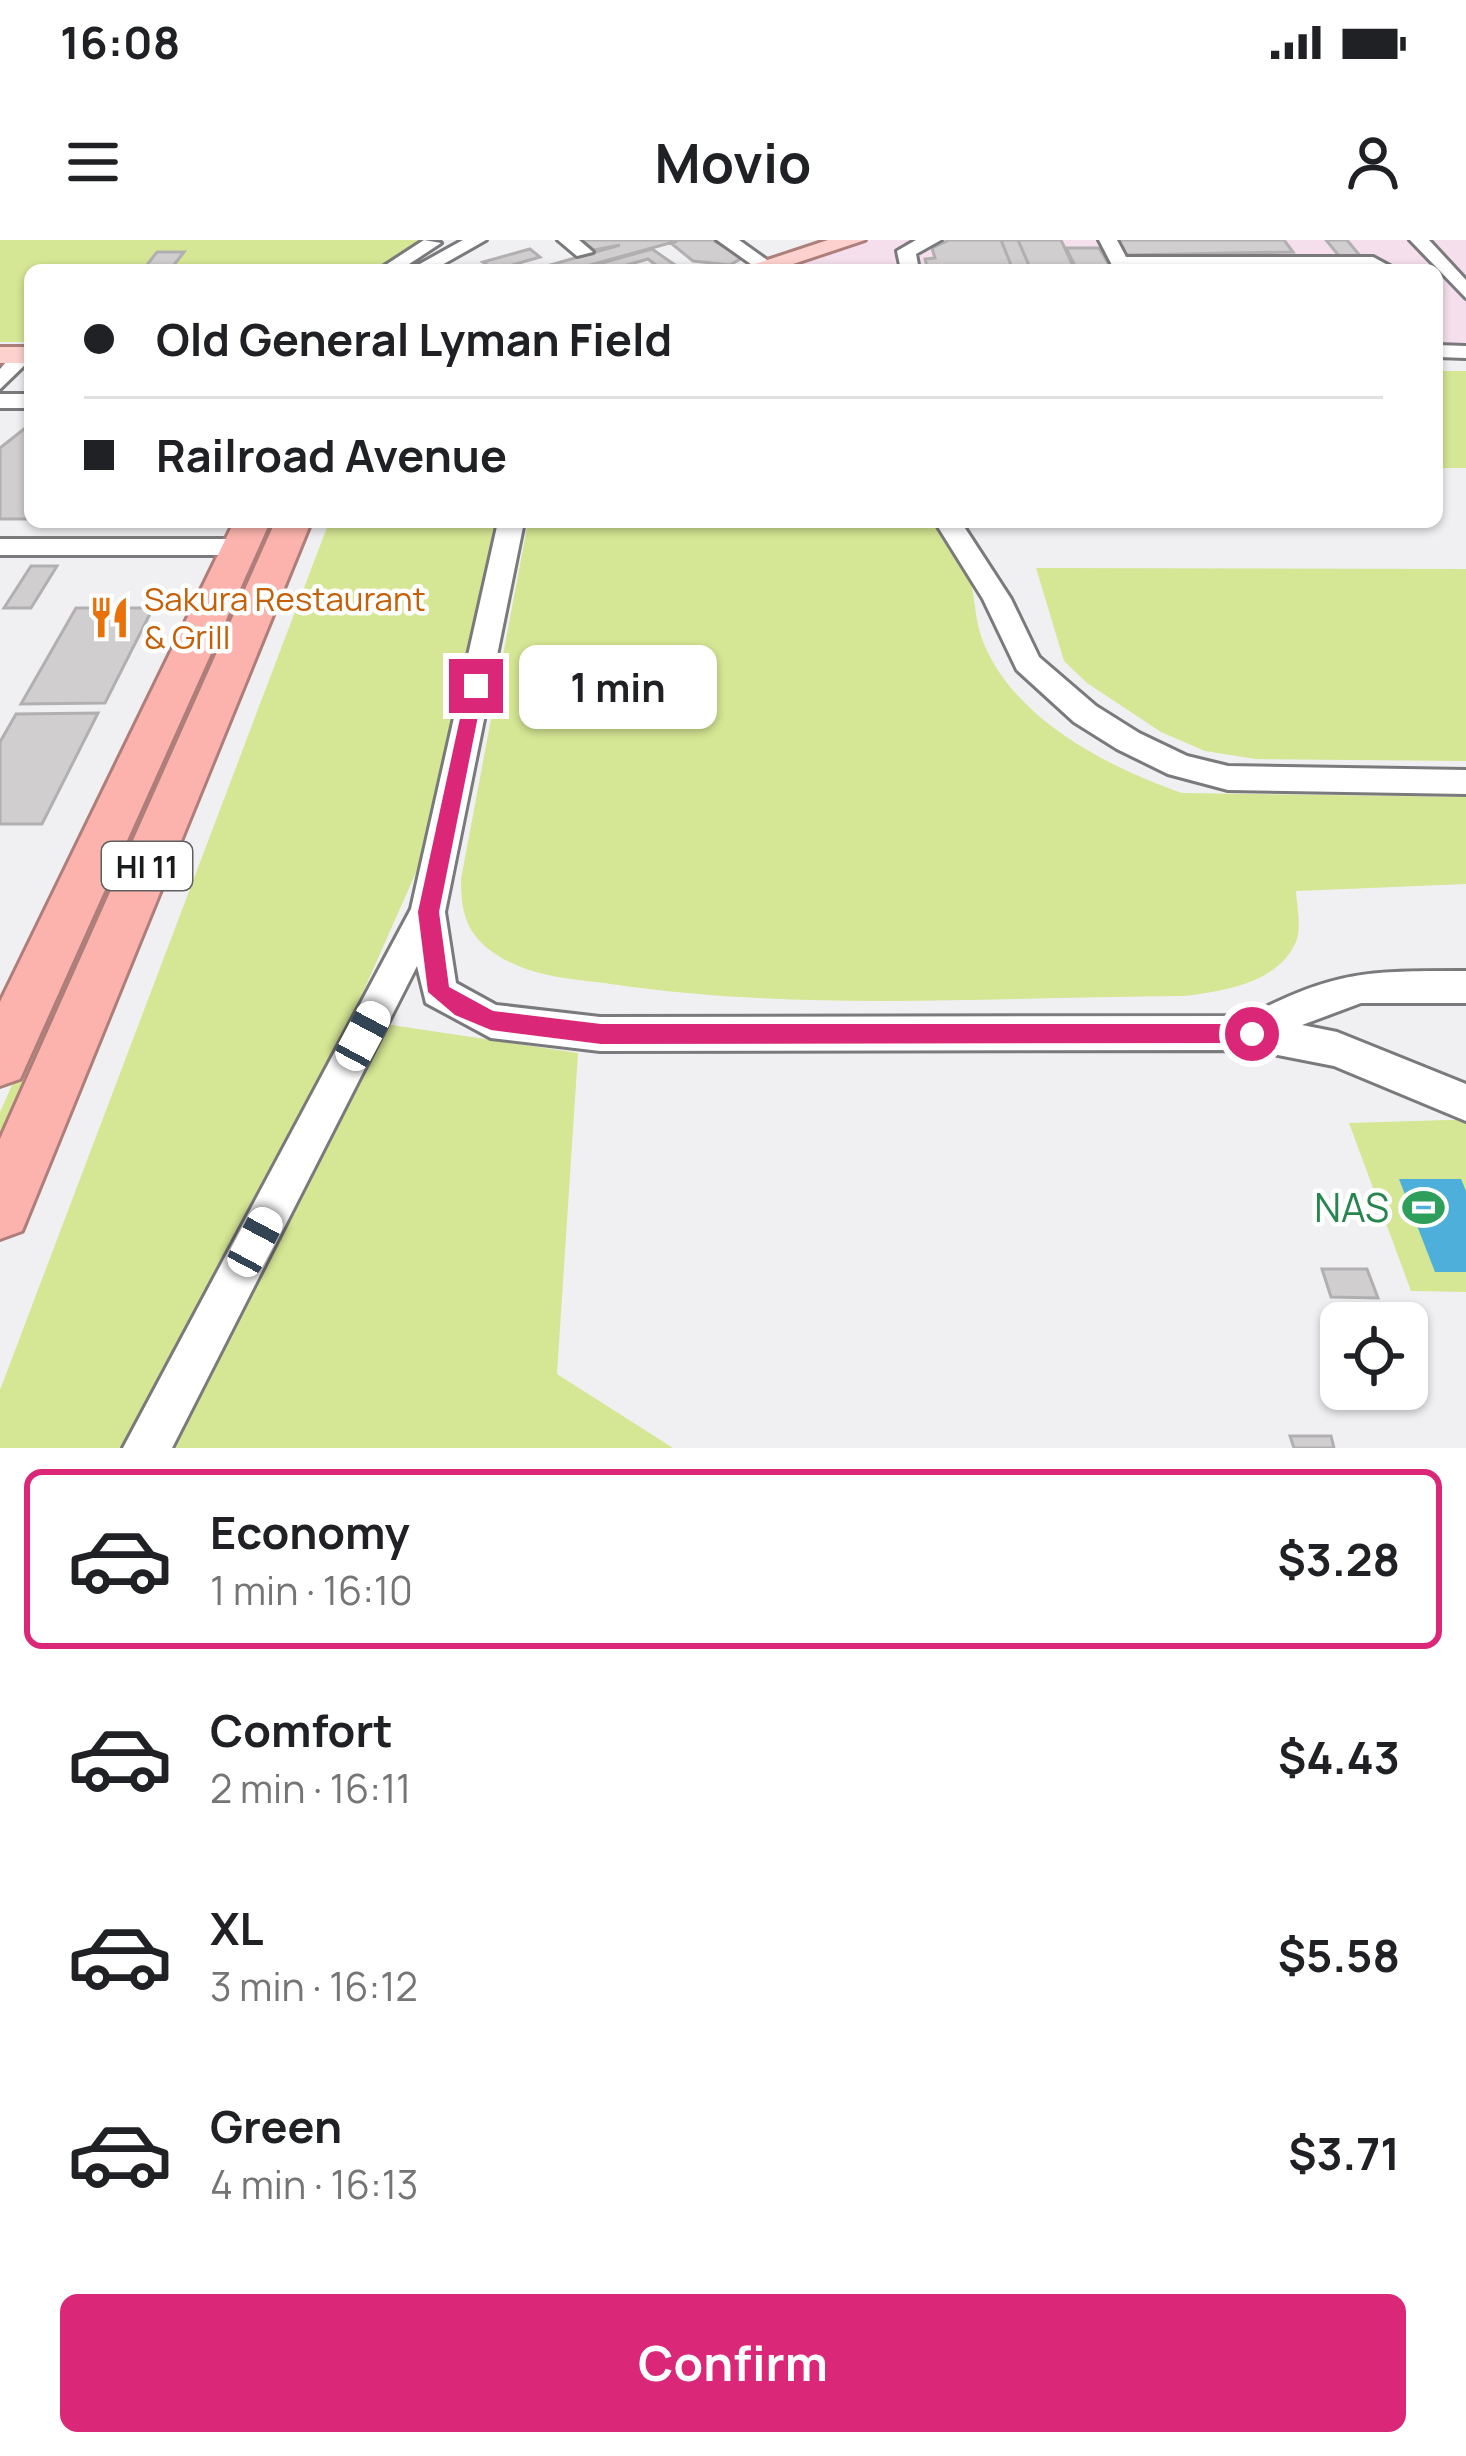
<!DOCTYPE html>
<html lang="en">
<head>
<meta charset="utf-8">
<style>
	body { margin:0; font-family:Manrope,sans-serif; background:#f6f6f6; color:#202124; height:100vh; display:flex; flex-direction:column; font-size:45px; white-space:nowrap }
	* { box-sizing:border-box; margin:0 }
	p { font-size:39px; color:#757577 }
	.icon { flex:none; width:66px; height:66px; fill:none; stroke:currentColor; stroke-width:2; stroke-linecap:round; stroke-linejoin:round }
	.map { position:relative; height:1208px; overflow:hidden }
	.sheet { display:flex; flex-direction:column; background:#fff; flex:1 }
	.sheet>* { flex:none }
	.top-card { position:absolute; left:24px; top:24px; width:1419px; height:264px; border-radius:18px; box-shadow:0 3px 9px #0004; display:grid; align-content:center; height:264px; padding:0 60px; background:#fff }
	.controls { position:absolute; left:1320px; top:1062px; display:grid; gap:24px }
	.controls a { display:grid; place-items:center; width:108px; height:108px; border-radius:18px; background:#fff; box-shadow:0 3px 9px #0004; font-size:60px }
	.end { position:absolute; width:54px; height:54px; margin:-27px; border:15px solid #db2777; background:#fff; box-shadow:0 0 0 6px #fff }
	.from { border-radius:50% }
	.bubble { position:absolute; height:84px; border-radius:18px; background:#fff; box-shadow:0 3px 9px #0004; font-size:39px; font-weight:700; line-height:84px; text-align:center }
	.car { position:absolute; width:36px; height:72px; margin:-36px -18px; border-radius:15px; box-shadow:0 0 9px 3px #0007; background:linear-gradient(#fff 24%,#345 0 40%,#fff 0 76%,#345 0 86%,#fff 0) }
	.top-card b { display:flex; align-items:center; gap:42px; height:114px; font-size:45px }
	.top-card b+b { border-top:3px solid #e0e0e0 }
	.top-card i { width:30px; height:30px; background:#202124 }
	ul { padding:21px 0 0; list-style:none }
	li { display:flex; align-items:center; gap:36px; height:180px; margin:0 24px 18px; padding:0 36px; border:6px solid transparent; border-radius:18px }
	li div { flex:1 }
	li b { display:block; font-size:45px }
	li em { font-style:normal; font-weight:700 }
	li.active { border-color:#db2777 }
	li>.icon { width:108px; height:108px; stroke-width:1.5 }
	.primary-button { display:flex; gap:24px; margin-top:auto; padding:24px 60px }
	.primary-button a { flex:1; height:138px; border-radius:18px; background:#db2777; color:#fff; font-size:48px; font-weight:700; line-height:138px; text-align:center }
	.status { display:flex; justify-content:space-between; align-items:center; height:84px; padding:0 60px; background:#fff; direction:ltr }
	.status svg { height:33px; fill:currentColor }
	header { display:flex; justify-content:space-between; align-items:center; height:156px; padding:0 60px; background:#fff; font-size:54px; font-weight:700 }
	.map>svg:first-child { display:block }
</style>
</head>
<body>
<div class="status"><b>16:08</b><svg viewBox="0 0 49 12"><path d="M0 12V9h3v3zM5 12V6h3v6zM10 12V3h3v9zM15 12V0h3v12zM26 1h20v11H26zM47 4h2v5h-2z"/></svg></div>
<header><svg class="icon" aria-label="menu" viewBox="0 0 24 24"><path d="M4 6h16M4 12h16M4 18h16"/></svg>Movio<svg class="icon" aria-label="person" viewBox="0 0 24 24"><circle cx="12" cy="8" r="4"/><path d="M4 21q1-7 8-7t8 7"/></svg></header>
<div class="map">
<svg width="1466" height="1208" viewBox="0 0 1466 1208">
	<rect width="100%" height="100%" fill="#f0f0f3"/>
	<path fill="#f5dfed" d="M862,0H1466V120H1437V30H761Z"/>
	<path fill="#d5e694" d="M0,0H430L376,30H30V102H0Z
		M1437,131H1466V228H1437Z
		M264,282H272L223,407L0,907V872Z
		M329,282H499L422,619L351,779L578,813L557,1134L673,1208H0V1150Z
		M528,282H941C950,298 962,314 968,331C975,352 974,375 981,396C1009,477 1107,527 1182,553L1466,557V644L1296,651C1297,665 1301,686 1297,699C1281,743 1223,751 1184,756C994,757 799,772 611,744C572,739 531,737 497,715C466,695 461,673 461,639Z
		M1036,328L1466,329V521L1256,519L1205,511L1161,492L1087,443L1064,421Z
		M1448,880H1466V1052L1411,1051L1349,883Z"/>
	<path fill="#4eb0da" d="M1399,939H1461L1466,951V1032H1435Z"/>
	<path fill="#d1ced0" stroke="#b2afb1" stroke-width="3" d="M581,0H713L742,18L730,25L693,21L672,4L677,1L572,30H533L620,5L594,10Z
		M949,0H1001L1013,30H928L925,19L935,18L932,8Z
		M1001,0H1018L1031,30H1013Z
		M1018,0H1061L1075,30H1031Z
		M1117,0H1284L1293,12L1125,15Z
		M1326,0H1347L1361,17H1340Z
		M1066,8H1099L1111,28H1076Z
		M530,9L540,17L495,30L483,22Z
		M652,9L675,25L661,29L648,19L610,30H577Z
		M157,12H184L170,30H143Z
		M24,189H30V279H0V208Z
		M31,326H57L31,368H4Z
		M76,368H153L105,463L21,464Z
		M98,473L42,584H0V502L16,474Z
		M1322,1029H1367L1378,1058L1331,1057Z
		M1290,1196H1331L1334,1208H1294Z"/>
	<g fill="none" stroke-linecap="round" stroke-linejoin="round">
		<defs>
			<path id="minor" d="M424,0L441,3L400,30H378Z
				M463,0H486L433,30H409Z
				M558,0H579L593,12L577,16Z
				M717,0H739L774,25L758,29Z
				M916,0H941L916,14L919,30H901L897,11Z
				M1099,0H1117L1126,17H1373L1397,30L1120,29L1113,27Z
				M1410,0H1429L1466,40V58Z
				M1437,105L1466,106V118L1437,117Z
				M30,110V120L0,149V129L16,111Z
				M0,154H30V168H0Z
				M498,282H524L445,672L456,743L496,765L600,777L1248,776C1337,730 1368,731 1466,731V763H1361L1302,785L1337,792L1466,844V881L1334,826L1252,810L600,811L491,798L426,763L417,726L172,1208H123L411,669Z
				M935,282H961L1011,359L1039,417L1096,466L1139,493L1187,516L1228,526L1466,530V554L1228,550L1168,534L1117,509L1074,482L1017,430L983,359Z
				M0,299H241L254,307L241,315H0Z"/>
			<path id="major" d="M828,0H865L775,30H737Z
				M0,107H30V123H0Z"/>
			<path id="highway" d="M234,282H270L20,839L0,846V762Z
				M275,282H311L22,991L0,999V899Z"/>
		</defs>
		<use href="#minor" stroke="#7a7a7d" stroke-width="6"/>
		<use href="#major" stroke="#ad7e7a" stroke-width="6"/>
		<use href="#highway" stroke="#ad7e7a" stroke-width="6"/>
		<use href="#minor" fill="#fff" fill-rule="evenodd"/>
		<use href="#major" fill="#fdd1ce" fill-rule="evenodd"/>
		<use href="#highway" fill="#fcb3ad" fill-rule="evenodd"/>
	</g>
	<path fill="#db2777" d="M476,440L484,446L439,672L449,747L493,771L601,784H1252L1263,794L1252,803L601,804L491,790L455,775L428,752L418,672L467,446Z"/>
	<defs>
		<symbol id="restaurant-bare" viewBox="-9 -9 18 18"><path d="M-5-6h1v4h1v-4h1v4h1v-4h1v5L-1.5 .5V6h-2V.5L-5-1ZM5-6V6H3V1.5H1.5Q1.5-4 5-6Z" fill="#e8710a" stroke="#fff" stroke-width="2.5" paint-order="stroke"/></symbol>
		<symbol id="stadium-bare" viewBox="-9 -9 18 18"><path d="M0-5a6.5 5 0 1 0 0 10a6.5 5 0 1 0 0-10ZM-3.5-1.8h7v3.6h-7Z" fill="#2e9e5b" stroke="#fff" stroke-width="2.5" paint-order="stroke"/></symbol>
	</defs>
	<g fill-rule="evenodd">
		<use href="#restaurant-bare" x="80" y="348" width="59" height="59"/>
		<use href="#stadium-bare" x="1394" y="938" width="59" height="59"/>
	</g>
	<g text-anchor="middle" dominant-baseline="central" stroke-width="9" stroke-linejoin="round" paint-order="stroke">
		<rect fill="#fff" stroke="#5f5f60" stroke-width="3" x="102" y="602" width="90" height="48" rx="9"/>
		<g font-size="30" font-weight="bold" fill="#1a1b1c">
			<text x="147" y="626">HI 11</text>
		</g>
		<g font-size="33" fill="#c56008" stroke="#fff" text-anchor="start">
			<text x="144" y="358">Sakura Restaurant<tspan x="144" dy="38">&amp; Grill</tspan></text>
		</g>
		<g font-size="39" fill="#27864d" stroke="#fff" text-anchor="end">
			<text x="1389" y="967">NAS</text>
		</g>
	</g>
</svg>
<div class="controls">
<a><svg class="icon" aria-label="locate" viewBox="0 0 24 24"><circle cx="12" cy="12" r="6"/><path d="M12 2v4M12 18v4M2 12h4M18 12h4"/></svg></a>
</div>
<i class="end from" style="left:1252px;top:794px"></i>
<i class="end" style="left:476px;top:446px"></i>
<div class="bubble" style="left:519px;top:405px;width:198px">1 min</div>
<i class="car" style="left:363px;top:796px;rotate:28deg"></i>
<i class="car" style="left:255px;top:1002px;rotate:28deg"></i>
<div class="top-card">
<b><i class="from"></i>Old General Lyman Field</b>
<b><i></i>Railroad Avenue</b>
</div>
</div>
<section class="sheet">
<ul>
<li class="active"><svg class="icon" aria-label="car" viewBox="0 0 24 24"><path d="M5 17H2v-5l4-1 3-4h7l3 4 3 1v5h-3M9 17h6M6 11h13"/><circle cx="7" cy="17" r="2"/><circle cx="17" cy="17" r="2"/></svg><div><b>Economy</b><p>1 min · 16:10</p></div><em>$3.28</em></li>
<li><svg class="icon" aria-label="car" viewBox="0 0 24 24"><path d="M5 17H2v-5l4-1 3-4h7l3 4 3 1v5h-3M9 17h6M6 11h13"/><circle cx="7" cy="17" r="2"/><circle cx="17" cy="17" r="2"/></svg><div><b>Comfort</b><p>2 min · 16:11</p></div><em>$4.43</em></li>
<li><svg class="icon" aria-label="car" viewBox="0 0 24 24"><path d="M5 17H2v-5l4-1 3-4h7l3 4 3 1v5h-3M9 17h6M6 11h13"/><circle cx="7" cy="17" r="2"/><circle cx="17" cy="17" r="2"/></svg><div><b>XL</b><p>3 min · 16:12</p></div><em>$5.58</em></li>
<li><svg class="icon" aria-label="car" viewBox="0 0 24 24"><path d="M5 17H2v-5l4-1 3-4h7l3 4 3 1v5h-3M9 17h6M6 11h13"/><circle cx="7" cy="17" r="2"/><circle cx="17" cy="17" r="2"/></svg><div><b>Green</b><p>4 min · 16:13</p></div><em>$3.71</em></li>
</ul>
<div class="primary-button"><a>Confirm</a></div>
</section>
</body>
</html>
